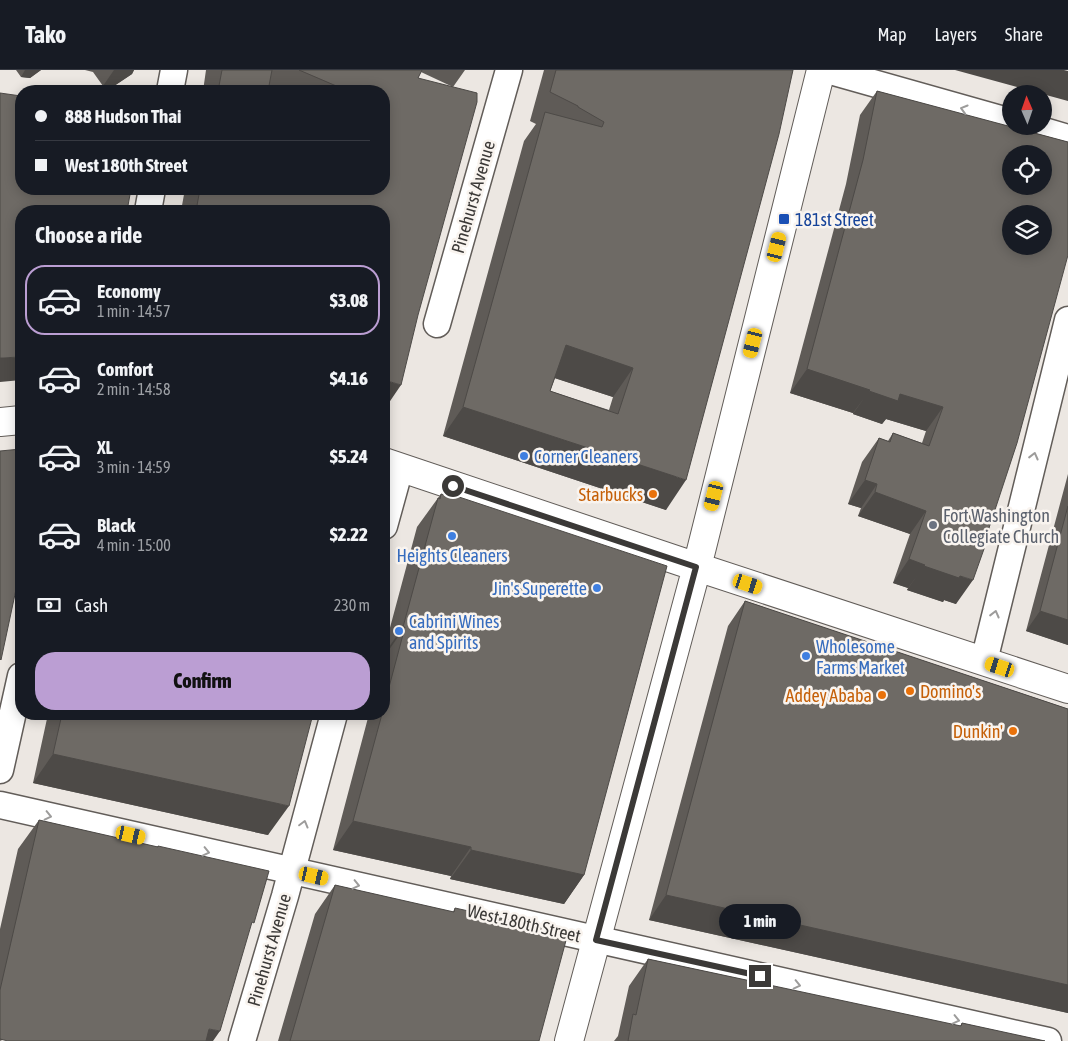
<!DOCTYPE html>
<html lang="en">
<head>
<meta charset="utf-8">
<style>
	body { margin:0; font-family:"Asap Condensed",sans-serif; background:#20242c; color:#f1f3f6; height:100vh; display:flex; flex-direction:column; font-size:19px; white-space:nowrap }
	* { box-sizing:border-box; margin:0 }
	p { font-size:16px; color:#9ea1a6 }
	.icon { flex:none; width:28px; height:28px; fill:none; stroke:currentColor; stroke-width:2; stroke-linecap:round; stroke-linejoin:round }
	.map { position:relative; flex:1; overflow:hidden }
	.panel { position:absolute; left:15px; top:135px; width:375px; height:515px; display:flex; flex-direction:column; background:#171b24; border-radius:20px; box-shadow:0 2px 12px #0003 }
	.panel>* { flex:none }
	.guide { position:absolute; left:15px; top:15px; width:375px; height:110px; border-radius:20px; box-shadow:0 2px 12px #0003; display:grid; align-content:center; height:110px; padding:0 20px; background:#171b24 }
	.needle { width:32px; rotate:358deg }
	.tools { position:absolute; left:1002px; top:15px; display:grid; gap:10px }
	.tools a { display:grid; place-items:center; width:50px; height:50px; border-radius:50%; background:#171b24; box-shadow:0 2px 12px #0003; font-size:25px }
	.end { position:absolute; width:22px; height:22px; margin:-11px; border:6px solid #3b3937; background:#fff; box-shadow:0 0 0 2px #fff }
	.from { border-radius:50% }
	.bubble { position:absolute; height:35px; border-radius:18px; background:#171b24; box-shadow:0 2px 12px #0003; font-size:16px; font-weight:800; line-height:35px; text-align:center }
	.car { position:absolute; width:15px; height:30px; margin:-15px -8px; border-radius:6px; box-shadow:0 0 4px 1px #0007; background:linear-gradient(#f5c518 24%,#345 0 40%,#f5c518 0 76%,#345 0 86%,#f5c518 0) }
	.guide b { display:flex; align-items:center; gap:18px; height:48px; font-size:19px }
	.guide b+b { border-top:1px solid #363941 }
	.guide i { width:12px; height:12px; background:#f1f3f6 }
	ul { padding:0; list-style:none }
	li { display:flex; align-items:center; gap:15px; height:70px; margin:0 10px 8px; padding:0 10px; border:2px solid transparent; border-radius:20px }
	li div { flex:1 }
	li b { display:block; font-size:19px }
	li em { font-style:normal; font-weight:800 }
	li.on { border-color:#bb9ed3 }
	li>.icon { width:45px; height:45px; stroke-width:1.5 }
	h2 { padding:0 20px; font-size:22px; line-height:60px }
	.pay { display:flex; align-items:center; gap:12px; height:55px; padding:0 20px; font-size:19px }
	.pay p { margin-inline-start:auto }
	.button { display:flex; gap:10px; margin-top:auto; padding:10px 20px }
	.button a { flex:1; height:58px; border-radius:20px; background:#bb9ed3; color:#111; font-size:20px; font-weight:800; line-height:58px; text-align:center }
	header { display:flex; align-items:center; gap:30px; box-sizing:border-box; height:70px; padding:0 25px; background:#171b24; border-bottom:1px solid #363941 }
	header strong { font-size:24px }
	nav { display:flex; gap:28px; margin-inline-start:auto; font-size:18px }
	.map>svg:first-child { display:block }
</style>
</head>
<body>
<header>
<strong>Tako</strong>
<nav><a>Map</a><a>Layers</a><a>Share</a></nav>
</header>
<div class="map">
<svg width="1068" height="971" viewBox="0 0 1068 971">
	<rect width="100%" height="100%" fill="#ece7e2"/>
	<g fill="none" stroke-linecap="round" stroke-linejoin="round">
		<defs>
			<path id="street" d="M827,0L1011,52
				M170,21L174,0
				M1027,56L1068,68
				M148,141L152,119
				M437,254L509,0
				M384,456L400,398
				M984,591L1068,250
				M0,700L21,606
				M0,735L1048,971
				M242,971L285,826L334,644"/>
			<path id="secondary" d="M0,352L21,350
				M384,392L697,497L1068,619
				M569,971L697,497L821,0"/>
		</defs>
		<use href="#street" stroke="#625d59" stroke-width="29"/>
		<use href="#secondary" stroke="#625d59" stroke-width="30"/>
		<use href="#street" stroke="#fff" stroke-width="26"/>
		<use href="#secondary" stroke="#fff" stroke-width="28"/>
	</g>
	<path fill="#5f5b57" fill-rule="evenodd" d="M16,0H41L30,8L21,7Z
		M85,0H134L132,4L111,18L103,16L93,2Z
		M206,0H465L453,17L421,2L418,8L384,141H181L185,119H384V21H203Z
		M544,0H793L666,440L443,366L524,71L536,54L530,51ZM555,308L613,327L609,340L550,321Z
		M877,21L1068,72L956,534L944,530L943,532L907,520L908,518L893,513L910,464L858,446L861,438L848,434L862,392L879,368L888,371L893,363L922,373L926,361L886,349L882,354L853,344V343L790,323L846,114L860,45Z
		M1068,404V575L1026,561Z
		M447,423L584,805L564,834L450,809L451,806L333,780L369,644H384V580L417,457L438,428L441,424L446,425Z
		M745,531L1068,639V943L649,850L728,556Z
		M48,644H313L268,765L33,713Z
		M39,750L157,777L158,776L250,857L0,971V859L18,779Z
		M335,815L453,842L455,838L539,971H278L315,844Z
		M648,889L960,956L962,953L1045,971H614L618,966L629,916Z"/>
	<path fill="#4d4a47" d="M25,0H41L30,8L21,7Z
		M114,0H134L132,4L111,18L103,16Z
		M955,0H1064L1068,1V31Z
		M384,32L389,34L384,42Z
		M566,275L633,298L613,327L545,305Z
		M21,287V310L0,312V288Z
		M807,299L870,320L853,343L790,323Z
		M384,310L401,315L384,340Z
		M869,321L900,324L943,337L926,361L886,349L882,354L853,344Z
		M463,337L686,410L666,440L443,366Z
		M865,410L877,414L861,438L848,434Z
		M875,422L926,441L910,464L858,446Z
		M909,489L925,495L908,518L893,513Z
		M924,496L960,506L973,510L956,534L944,530L943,532L907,520Z
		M1040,541L1068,550V575L1026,561Z
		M403,557H405L384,587V584Z
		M53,684L289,736L268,765L33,713Z
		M353,751L471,777L451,806L333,780Z
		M471,780L584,805L564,834L450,809Z
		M666,825L1068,915V943L649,850Z
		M209,959L220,961L213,971H201Z"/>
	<path fill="#6e6a65" stroke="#4d4a47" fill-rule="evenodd" d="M222,0H272L268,21H218Z
		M299,0H422L418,8L477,23V32L418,245L401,315L384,310V141H196L200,119H384V54L389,34L384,32V21H348Z
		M556,0H793L779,64L686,410L463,337L545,42L602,57L604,52L578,37V36L550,22ZM566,275L633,298L618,344L550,321Z
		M877,21L1068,72V185L1017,373L988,461L990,462L973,510L960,506L959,508L924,496L925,495L909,489L926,441L875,422L877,414L865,410L879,368L890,372L893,363L929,376L943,337L900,324L898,331L869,321L870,320L807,299L863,90ZM1011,84H1044V116H1011ZM1011,144H1044V176H1011Z
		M0,23L21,26V119H131L127,141H21V287L0,288Z
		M21,379V496L1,590L0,589V381Z
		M447,423L667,496L584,805L471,780V777L353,751L382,644H384V636L405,557H403L438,428L440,429L441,424L446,425Z
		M1068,436V550L1040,541Z
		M745,531L1068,639V915L666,825Z
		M62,644H313L289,736L53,684Z
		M39,750L158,777V776L269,801L254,853L252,852L220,961L209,959L206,971H8L0,969V920Z
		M335,815L454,842L455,838L568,863L539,971H290Z
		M648,889L961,956L962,953L1045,971H628L633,944L636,945Z"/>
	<defs><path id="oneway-chevron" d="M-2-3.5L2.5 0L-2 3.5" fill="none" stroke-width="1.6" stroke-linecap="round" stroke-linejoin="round" transform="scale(1.25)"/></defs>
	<g stroke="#9d9c9b">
		<use href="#oneway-chevron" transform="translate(964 39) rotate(-164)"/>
		<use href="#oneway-chevron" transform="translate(1034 386) rotate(-76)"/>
		<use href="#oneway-chevron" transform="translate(995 544) rotate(-76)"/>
		<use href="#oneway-chevron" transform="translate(48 746) rotate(13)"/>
		<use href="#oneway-chevron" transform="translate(304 754) rotate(-75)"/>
		<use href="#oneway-chevron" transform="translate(206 782) rotate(13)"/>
		<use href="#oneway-chevron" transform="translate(356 815) rotate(13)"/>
		<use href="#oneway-chevron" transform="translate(797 915) rotate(13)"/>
		<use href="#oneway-chevron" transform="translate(956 950) rotate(13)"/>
	</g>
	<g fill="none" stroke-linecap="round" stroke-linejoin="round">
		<path stroke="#3b3937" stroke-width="6" d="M453,416L696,497L596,870L760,906"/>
	</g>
	<rect fill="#1a4fb4" stroke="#f9f4ef" stroke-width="2" x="778" y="143" width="12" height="12" rx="2.5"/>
	<g fill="#3f7fe0" stroke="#f9f4ef" stroke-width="2">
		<circle cx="524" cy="386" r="5"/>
		<circle cx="452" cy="466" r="5"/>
		<circle cx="597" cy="518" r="5"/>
		<circle cx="399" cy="561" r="5"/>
		<circle cx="806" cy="586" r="5"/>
	</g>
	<g fill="#e8710a" stroke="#f9f4ef" stroke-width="2">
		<circle cx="653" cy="424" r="5"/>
		<circle cx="910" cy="621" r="5"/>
		<circle cx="882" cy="625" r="5"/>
		<circle cx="1013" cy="661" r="5"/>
	</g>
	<circle fill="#6b7280" stroke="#f9f4ef" stroke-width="2" cx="933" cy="455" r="5"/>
	<g text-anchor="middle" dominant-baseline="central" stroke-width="5" stroke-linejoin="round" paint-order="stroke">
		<g font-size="18" fill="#3b3937" stroke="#f9f4ef">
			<text transform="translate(473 127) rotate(-74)">Pinehurst Avenue</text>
			<text transform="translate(524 853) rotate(13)">West 180th Street</text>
			<text transform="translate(269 880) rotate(-74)">Pinehurst Avenue</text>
		</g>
		<g font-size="18" fill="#164399" stroke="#f9f4ef" text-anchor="start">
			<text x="795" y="149">181st Street</text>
		</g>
		<g font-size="18" fill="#366cbe" stroke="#f9f4ef" text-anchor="start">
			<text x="534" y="386">Corner Cleaners</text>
			<text x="452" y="485" text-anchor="middle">Heights Cleaners</text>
			<text x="587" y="518" text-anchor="end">Jin's Superette</text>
			<text x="409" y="551">Cabrini Wines<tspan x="409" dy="21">and Spirits</tspan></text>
			<text x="816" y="576">Wholesome<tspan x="816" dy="21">Farms Market</tspan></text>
		</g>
		<g font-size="18" fill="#c56008" stroke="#f9f4ef" text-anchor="end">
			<text x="643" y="424">Starbucks</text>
			<text x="920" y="621" text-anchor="start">Domino's</text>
			<text x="872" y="625">Addey Ababa</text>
			<text x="1003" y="661">Dunkin'</text>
		</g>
		<g font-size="18" fill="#5b616d" stroke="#f9f4ef" text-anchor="start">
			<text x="943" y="445">Fort Washington<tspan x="943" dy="21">Collegiate Church</tspan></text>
		</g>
	</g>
</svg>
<div class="tools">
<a><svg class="needle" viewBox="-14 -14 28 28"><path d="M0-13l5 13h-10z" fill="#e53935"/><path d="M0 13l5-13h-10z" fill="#9ea1a6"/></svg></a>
<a><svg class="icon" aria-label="locate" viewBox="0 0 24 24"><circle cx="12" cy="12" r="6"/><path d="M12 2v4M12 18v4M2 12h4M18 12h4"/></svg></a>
<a><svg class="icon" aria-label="layers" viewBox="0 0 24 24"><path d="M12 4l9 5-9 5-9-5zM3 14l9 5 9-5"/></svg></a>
</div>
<i class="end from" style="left:453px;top:416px"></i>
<i class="end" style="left:760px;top:906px"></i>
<div class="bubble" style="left:719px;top:834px;width:82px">1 min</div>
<i class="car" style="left:777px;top:177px;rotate:14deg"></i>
<i class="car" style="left:753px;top:273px;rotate:194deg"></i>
<i class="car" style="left:714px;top:426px;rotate:194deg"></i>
<i class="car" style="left:748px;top:514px;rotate:108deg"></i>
<i class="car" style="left:1000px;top:597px;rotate:288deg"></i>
<i class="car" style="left:131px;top:765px;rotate:103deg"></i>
<i class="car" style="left:314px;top:806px;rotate:103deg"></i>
<div class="guide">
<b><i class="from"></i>888 Hudson Thai</b>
<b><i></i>West 180th Street</b>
</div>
<section class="panel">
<h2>Choose a ride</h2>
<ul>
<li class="on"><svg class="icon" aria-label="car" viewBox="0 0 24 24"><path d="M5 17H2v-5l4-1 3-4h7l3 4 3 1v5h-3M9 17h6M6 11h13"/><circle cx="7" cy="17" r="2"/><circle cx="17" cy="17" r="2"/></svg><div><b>Economy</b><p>1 min · 14:57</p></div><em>$3.08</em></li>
<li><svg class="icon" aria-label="car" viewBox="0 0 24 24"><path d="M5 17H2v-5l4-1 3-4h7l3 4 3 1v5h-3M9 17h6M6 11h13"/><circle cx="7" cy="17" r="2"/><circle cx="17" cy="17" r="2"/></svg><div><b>Comfort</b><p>2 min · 14:58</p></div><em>$4.16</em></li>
<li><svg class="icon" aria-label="car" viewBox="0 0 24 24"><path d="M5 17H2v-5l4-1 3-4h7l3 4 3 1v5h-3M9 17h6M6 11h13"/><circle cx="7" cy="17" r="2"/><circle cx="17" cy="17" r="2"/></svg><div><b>XL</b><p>3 min · 14:59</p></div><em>$5.24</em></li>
<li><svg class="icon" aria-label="car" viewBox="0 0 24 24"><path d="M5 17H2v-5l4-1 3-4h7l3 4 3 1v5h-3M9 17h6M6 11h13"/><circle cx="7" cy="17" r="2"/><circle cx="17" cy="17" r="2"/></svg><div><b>Black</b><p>4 min · 15:00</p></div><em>$2.22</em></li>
</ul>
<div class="pay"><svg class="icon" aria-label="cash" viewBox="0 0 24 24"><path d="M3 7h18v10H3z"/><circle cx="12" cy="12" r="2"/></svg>Cash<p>230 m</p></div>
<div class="button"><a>Confirm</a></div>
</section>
</div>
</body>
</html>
